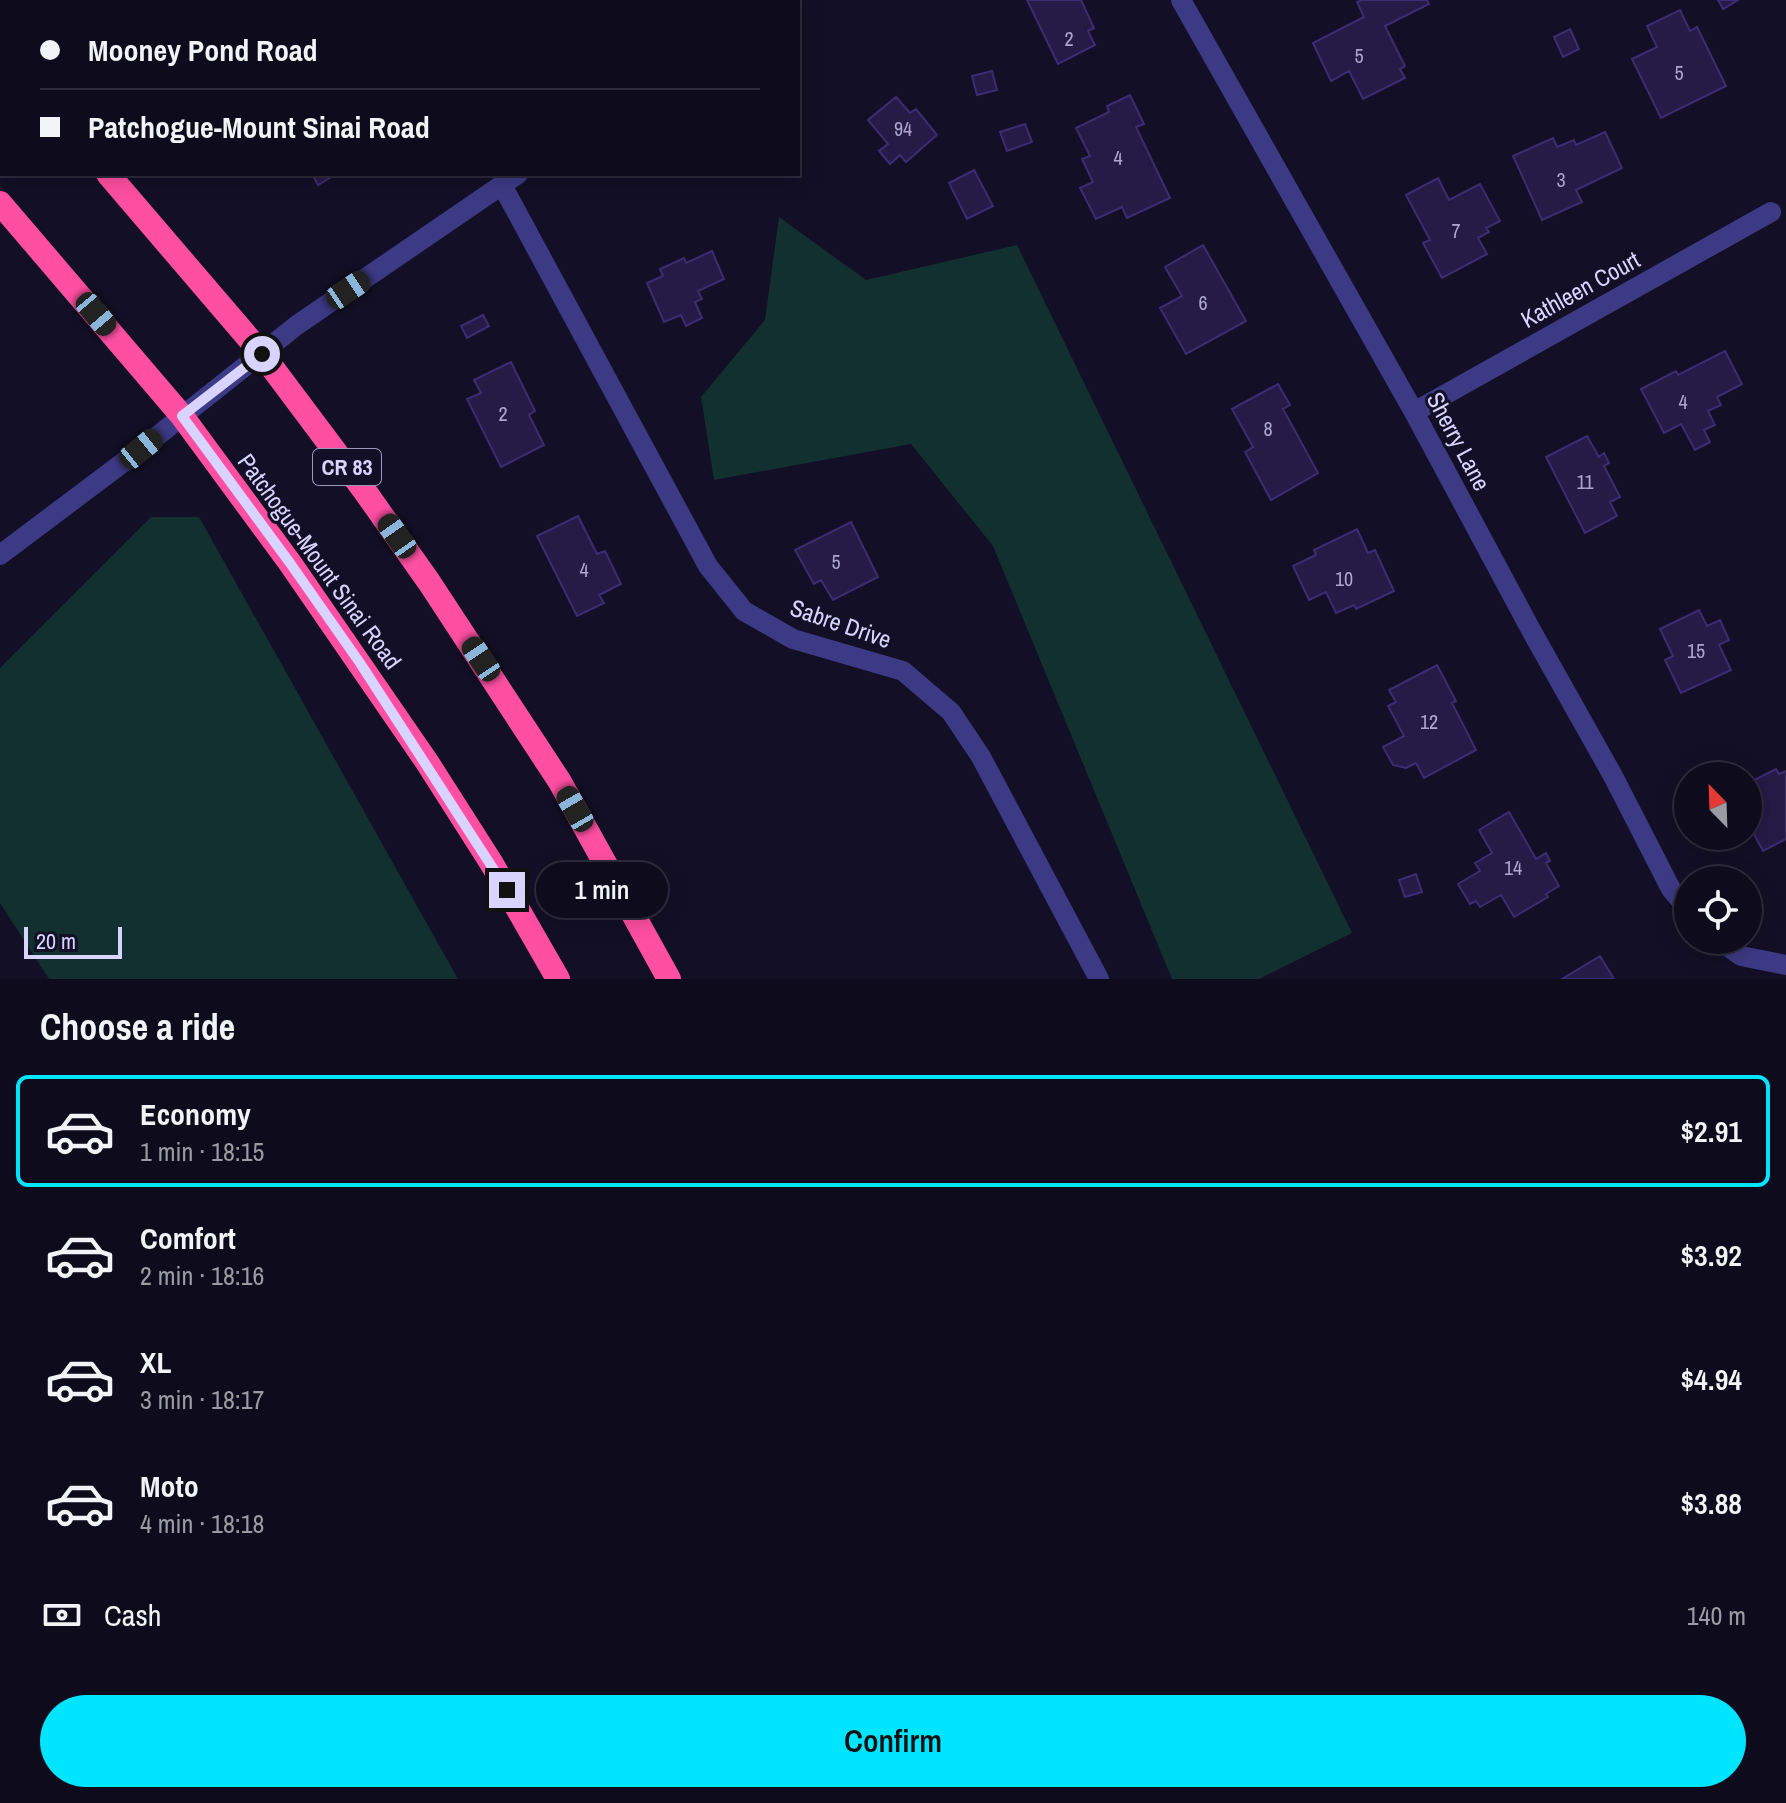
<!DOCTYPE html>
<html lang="en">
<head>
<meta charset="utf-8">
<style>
	body { margin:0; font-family:"Archivo Narrow",sans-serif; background:#1c1929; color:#f1f3f6; height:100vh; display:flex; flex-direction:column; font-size:30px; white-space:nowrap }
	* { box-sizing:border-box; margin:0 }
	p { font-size:26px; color:#9b9ba3 }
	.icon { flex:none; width:44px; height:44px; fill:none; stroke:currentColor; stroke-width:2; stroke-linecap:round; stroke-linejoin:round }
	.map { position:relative; height:979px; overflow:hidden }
	.side { display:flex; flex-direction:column; background:#0e0b1c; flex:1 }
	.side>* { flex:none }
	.top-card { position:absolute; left:0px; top:0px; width:800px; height:176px; box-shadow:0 4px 20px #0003,0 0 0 2px #2e2b3b; display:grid; align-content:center; height:176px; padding:0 40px; background:#0e0b1c }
	.needle { width:52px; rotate:337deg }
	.tools { position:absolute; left:1674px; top:762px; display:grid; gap:16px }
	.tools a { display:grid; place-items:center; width:88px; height:88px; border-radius:50%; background:#0e0b1c; box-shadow:0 4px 20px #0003,0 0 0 2px #2e2b3b; font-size:40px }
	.scale { position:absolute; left:24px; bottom:20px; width:98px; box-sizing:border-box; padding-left:8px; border:4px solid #d9d4ff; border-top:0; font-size:22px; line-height:28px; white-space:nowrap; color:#d9d4ff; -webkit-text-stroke:6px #130f26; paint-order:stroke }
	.end { position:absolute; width:36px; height:36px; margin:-18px; border:10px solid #d9d4ff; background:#111; box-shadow:0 0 0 4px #111 }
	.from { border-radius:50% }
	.bubble { position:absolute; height:56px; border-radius:28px; background:#0e0b1c; box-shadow:0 4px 20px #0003,0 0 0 2px #2e2b3b; font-size:26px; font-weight:600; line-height:56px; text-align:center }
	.car { position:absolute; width:24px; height:48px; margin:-24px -12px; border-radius:10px; box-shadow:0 0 6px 2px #0007; background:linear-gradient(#222 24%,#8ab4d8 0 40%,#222 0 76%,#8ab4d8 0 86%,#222 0) }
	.top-card b { display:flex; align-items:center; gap:28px; height:76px; font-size:30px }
	.top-card b+b { border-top:2px solid #2e2b3b }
	.top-card i { width:20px; height:20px; background:#f1f3f6 }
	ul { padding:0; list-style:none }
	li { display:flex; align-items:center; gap:24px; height:112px; margin:0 16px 12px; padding:0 24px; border:4px solid transparent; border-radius:12px }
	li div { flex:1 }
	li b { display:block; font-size:30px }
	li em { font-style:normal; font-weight:600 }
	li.on { border-color:#00e5ff }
	li>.icon { width:72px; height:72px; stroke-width:1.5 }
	h2 { padding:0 40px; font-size:36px; line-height:96px }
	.pay { display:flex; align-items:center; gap:20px; height:88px; padding:0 40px; font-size:30px }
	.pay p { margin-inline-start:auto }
	.primary-button { display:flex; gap:16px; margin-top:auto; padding:16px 40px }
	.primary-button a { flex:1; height:92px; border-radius:48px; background:#00e5ff; color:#111; font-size:32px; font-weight:600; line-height:92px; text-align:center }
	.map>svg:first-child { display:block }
</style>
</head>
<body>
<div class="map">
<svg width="1786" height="979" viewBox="0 0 1786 979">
	<rect width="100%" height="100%" fill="#130f26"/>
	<path fill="#12302f" d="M779,217L866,280L1017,245L1352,933L1259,979H1172L993,546L911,444L714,480L701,397L765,320Z
		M151,517H199L458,979H49L0,903V668Z"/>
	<path fill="#241b47" stroke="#3b2d73" stroke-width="2" d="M196,0H232L233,2H192Z
		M445,0H491L493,2H446Z
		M1027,0H1081L1094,28L1088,31L1095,45L1058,64Z
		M1362,0H1427L1429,4L1385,26L1405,66L1400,69L1405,78L1363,99L1349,71L1331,81L1313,43L1364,17L1357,2Z
		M1718,0H1738L1723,9Z
		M1680,10L1690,31L1697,27L1726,86L1661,118L1632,59L1657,47L1647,26Z
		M1570,29L1579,49L1563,57L1554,37Z
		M992,71L997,90L977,95L972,76Z
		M1130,95L1144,124L1136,127L1170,198L1127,218L1122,207L1096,219L1080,188L1093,182L1082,159L1090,156L1076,128L1109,112L1107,106Z
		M896,97L910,113L916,109L937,135L906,162L900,155L890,164L879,151L888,144L868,120Z
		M1025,124L1032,142L1007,151L1000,132Z
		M1605,132L1622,168L1576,190L1582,202L1542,220L1513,156L1553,138L1557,147L1574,140L1576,145Z
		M974,170L993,206L967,219L949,183Z
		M312,174H336L318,185Z
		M1438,178L1449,200L1480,184L1500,221L1486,228L1489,232L1478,238L1487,254L1442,278L1423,243L1430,240L1406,195Z
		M1203,245L1246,321L1186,354L1160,308L1182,296L1165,267Z
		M712,251L724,279L698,291L702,299L695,302L702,318L686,326L681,315L664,322L647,283L663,276L660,269L684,258L686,263Z
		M483,315L489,326L467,338L461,326Z
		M1725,351L1742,384L1717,397L1721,405L1708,411L1715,425L1704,430L1710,442L1695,450L1681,424L1664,433L1641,389L1676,371L1678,375Z
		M511,362L535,411L529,415L544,445L501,467L467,399L481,393L474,380Z
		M1278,384L1290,405L1283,409L1318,473L1271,500L1245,452L1253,447L1232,409Z
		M1587,436L1599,457L1604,453L1609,463L1604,466L1620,497L1610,502L1617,516L1585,533L1546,457Z
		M578,516L597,554L605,551L621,584L599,595L604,603L577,616L537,536Z
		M851,522L878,577L833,600L821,580L814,584L795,550Z
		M1357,529L1368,553L1375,550L1394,591L1356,609L1354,605L1336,613L1326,592L1309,600L1293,566L1316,555L1314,550Z
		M1699,610L1707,626L1720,620L1729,640L1719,645L1731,670L1681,693L1665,660L1673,656L1660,629Z
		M1437,665L1456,701L1452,703L1476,750L1424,778L1416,763L1406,768L1393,765L1383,747L1404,736L1388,706L1396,702L1389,690Z
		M1776,769L1779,774L1786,771V839L1763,851L1748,823V816L1752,813L1748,805V783Z
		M1509,812L1536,859L1546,853L1550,861L1546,863L1559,886L1546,894L1548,897L1514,917L1501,895L1480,907L1476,901L1470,904L1458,884L1480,871L1475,863L1492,853L1479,830Z
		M1416,874L1422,892L1405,897L1399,880Z
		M1600,956L1614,979H1562Z"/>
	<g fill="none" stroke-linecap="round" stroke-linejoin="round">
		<path stroke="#3d3a85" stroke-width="20" d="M1181,0L1414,412L1531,630L1613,776L1671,889L1688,909
			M771,2L774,0
			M502,185L708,566L744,611L793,639L903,671L951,712L981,757L1099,979
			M1414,412L1771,212
			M0,555L141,449L297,325L518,174
			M1719,940L1741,956L1786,965"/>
		<path stroke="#ff4fa3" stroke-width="24" d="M0,57L2,59
			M108,174L262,354L364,490L429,582L560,782L669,979
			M0,203L182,416L290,563L427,762L492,864L558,979"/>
	</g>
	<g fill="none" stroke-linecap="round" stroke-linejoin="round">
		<path stroke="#d9d4ff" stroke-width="10" d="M262,354L182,416L290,563L360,663L507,890"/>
	</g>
	<g text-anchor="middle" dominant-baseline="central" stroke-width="6" stroke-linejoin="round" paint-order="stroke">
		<g font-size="20" fill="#aca6d1">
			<text x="1069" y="38">2</text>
			<text x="1359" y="55">5</text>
			<text x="1679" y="72">5</text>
			<text x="903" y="128">94</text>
			<text x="1118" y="157">4</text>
			<text x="1561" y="179">3</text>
			<text x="1456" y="230">7</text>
			<text x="1203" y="302">6</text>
			<text x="1683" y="401">4</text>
			<text x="503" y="413">2</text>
			<text x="1268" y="428">8</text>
			<text x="1585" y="481">11</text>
			<text x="836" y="561">5</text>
			<text x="584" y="569">4</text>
			<text x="1344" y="578">10</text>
			<text x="1696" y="650">15</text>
			<text x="1429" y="721">12</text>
			<text x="1513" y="867">14</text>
		</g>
		<rect fill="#130f26" stroke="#9e99be" stroke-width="2" x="313" y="449" width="68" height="36" rx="6"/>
		<g font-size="22" font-weight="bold" fill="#d9d4ff">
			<text x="347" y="467">CR 83</text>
		</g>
		<g font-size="24" fill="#d9d4ff" stroke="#130f26">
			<text transform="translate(1580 289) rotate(-29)">Kathleen Court</text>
			<text transform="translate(1459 441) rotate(62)">Sherry Lane</text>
			<text transform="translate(320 561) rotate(54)">Patchogue-Mount Sinai Road</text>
			<text transform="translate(841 623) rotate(19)">Sabre Drive</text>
		</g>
	</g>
</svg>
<div class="tools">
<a><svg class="needle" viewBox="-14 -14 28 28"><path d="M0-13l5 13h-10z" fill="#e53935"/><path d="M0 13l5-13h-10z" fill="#9b9ba3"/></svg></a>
<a><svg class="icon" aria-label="locate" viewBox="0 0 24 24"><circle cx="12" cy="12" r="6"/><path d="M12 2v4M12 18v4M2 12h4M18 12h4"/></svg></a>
</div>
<div class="scale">20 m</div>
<i class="end from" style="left:262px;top:354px"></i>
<i class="end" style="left:507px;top:890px"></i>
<div class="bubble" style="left:536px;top:862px;width:132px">1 min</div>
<i class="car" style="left:348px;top:290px;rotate:56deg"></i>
<i class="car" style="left:96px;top:314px;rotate:140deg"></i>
<i class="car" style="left:141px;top:449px;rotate:51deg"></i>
<i class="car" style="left:397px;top:536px;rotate:325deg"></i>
<i class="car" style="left:481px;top:659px;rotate:326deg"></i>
<i class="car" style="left:575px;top:809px;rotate:330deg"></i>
<div class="top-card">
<b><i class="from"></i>Mooney Pond Road</b>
<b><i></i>Patchogue-Mount Sinai Road</b>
</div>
</div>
<section class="side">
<h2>Choose a ride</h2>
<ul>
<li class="on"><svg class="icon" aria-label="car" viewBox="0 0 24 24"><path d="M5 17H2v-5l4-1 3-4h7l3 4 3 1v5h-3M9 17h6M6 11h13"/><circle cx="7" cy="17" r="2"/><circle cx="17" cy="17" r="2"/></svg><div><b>Economy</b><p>1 min · 18:15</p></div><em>$2.91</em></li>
<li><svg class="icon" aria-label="car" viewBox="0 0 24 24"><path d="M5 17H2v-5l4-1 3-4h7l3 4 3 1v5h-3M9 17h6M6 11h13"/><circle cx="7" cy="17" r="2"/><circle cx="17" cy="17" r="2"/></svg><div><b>Comfort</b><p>2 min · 18:16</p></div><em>$3.92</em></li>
<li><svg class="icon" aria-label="car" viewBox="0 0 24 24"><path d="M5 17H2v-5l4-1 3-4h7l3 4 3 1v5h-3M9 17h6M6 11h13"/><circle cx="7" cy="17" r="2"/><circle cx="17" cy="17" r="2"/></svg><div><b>XL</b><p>3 min · 18:17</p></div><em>$4.94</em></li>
<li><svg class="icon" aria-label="car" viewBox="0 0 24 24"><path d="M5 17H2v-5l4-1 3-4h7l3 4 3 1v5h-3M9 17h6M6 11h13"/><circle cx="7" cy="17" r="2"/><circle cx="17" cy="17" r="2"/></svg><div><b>Moto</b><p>4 min · 18:18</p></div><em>$3.88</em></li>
</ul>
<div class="pay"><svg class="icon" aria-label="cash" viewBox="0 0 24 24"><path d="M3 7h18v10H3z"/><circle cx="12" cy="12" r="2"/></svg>Cash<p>140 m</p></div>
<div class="primary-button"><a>Confirm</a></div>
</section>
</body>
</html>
